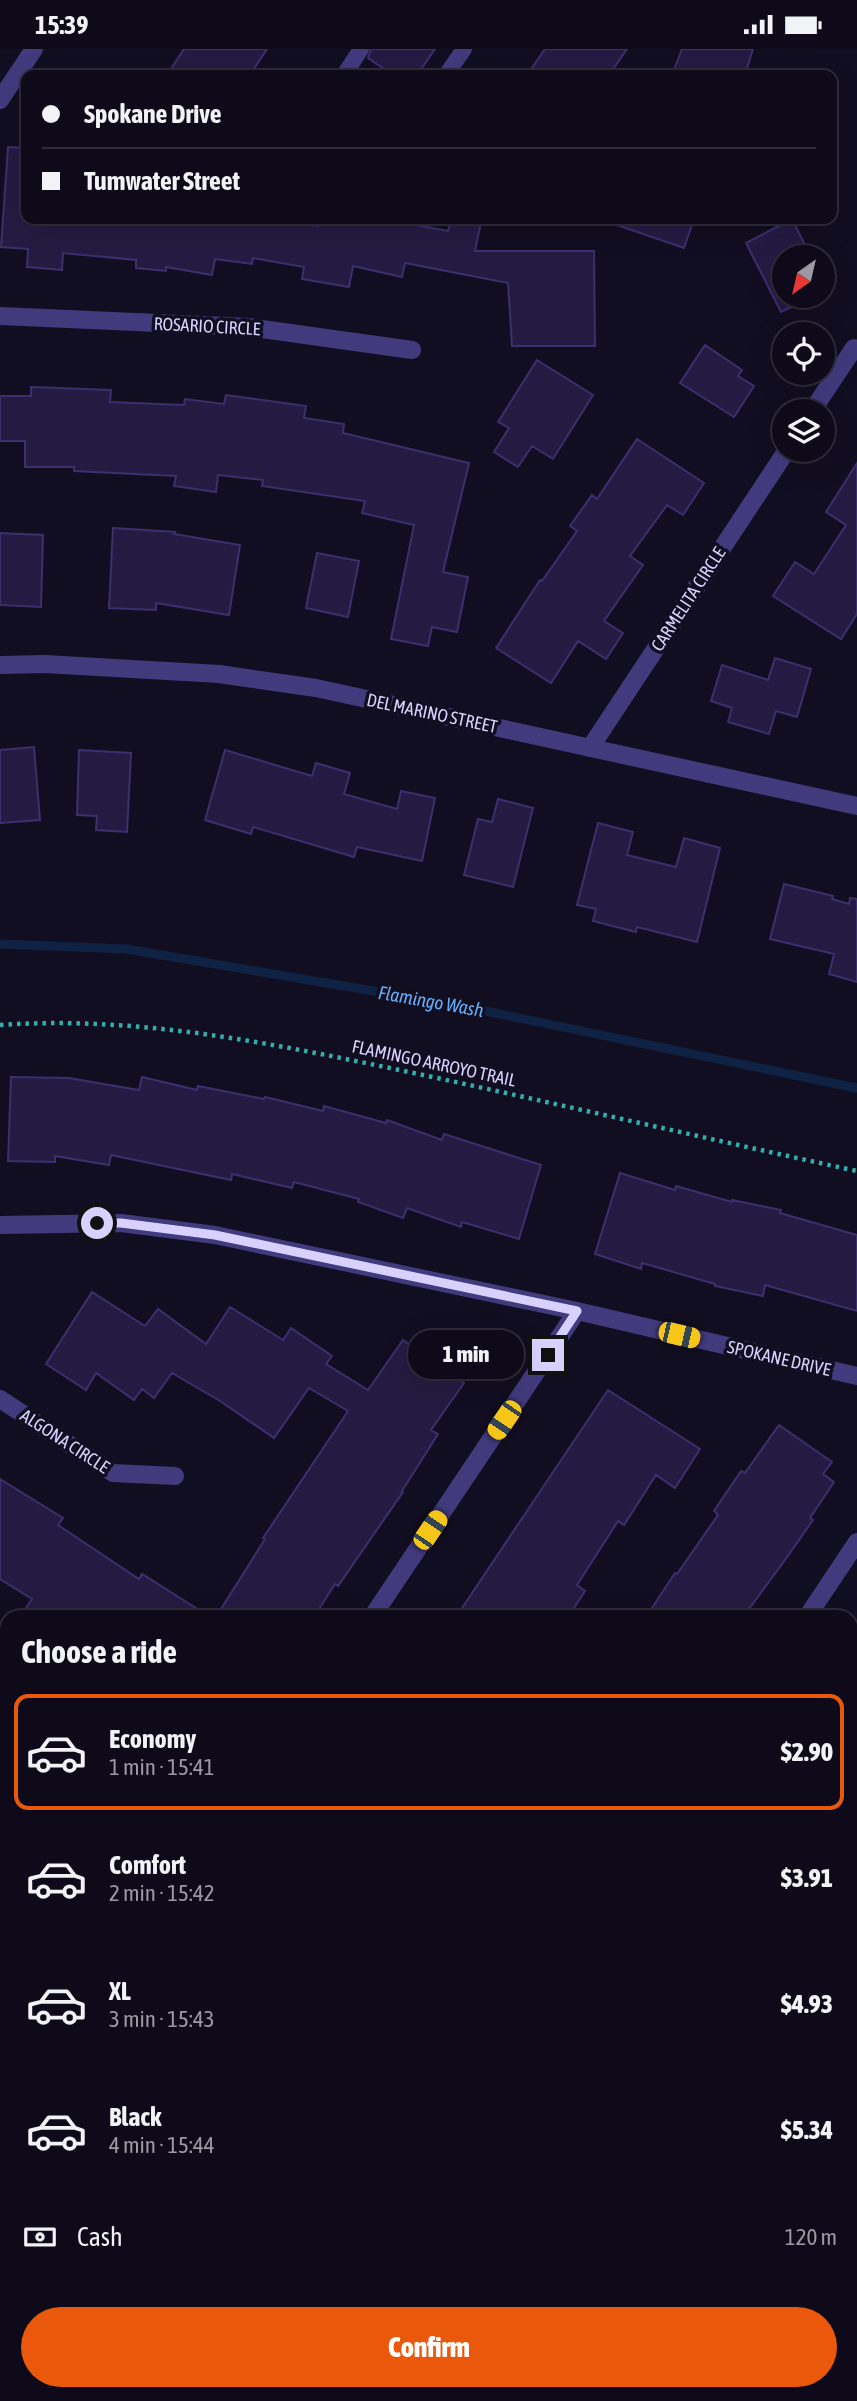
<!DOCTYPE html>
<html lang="en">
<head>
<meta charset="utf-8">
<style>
	body { margin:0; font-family:"Asap Condensed",sans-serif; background:#1c1826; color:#f1f3f6; height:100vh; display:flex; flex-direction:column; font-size:26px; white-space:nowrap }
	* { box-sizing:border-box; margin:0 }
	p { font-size:23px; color:#9b9aa2 }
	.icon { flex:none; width:38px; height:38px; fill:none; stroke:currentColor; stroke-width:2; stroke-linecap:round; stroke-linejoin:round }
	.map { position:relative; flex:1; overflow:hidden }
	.drawer { position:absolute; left:0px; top:1561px; width:858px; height:791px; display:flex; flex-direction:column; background:#0e0a19; border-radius:21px 21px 0 0; box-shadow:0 7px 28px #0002,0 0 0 2px #2e2b38 }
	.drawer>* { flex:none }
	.guide { position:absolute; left:21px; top:21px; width:816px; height:154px; border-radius:14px; box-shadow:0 7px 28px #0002,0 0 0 2px #2e2b38; display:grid; align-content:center; height:154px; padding:0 21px; background:#0e0a19 }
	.needle { width:46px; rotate:214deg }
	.buttons { position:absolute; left:772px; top:196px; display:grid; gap:14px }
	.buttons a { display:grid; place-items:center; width:63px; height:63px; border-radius:50%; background:#0e0a19; box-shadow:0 7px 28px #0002,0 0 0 2px #2e2b38; font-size:35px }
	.end { position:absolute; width:32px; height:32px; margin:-16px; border:9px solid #d8d1fd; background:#111; box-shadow:0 0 0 4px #111 }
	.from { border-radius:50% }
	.bubble { position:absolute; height:49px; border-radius:24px; background:#0e0a19; box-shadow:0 7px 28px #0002,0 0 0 2px #2e2b38; font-size:23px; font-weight:800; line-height:49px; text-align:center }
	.car { position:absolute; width:21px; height:42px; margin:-21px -10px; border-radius:9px; box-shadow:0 0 5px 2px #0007; background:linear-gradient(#f5c518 24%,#345 0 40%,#f5c518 0 76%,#345 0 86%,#f5c518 0) }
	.guide b { display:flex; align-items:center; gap:24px; height:66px; font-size:26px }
	.guide b+b { border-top:2px solid #2e2b38 }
	.guide i { width:18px; height:18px; background:#f1f3f6 }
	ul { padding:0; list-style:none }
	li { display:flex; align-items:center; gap:21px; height:116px; margin:0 14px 10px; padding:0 7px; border:4px solid transparent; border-radius:14px }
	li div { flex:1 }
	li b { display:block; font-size:26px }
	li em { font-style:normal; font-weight:800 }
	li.current { border-color:#ea580c }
	li>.icon { width:63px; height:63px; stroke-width:1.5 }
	h2 { padding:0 21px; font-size:32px; line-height:84px }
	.pay { display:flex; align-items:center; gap:18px; height:77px; padding:0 21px; font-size:26px }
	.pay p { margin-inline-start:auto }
	.button { display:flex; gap:14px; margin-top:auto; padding:14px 21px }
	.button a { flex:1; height:80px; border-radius:42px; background:#ea580c; color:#fff; font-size:28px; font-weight:800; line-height:80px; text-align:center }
	.status { display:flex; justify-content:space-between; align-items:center; height:49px; padding:0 35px; background:#0e0a19; direction:ltr }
	.status svg { height:19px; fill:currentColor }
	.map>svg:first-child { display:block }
</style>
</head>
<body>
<div class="status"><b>15:39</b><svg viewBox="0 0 49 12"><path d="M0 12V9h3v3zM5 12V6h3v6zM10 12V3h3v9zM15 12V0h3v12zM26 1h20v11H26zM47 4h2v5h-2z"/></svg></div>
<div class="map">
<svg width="857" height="2352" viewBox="0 0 857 2352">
	<rect width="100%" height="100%" fill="#120e21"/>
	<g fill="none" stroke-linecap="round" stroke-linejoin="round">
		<path stroke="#102244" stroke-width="9" d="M0,895L126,900L456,956L857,1039"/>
	</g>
	<path fill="#251b42" stroke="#3d2e6d" stroke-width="2" d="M184,0H267L250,26H167Z
		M371,0H435L417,26H393L368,9Z
		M545,0H627L609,26H527Z
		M682,0H753L745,26H672Z
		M8,98L26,99V170H279L318,177L319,170H386L448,182L451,170H464L481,173L475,202H594L595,297H512L508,234L405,214L402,228L353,217L349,238L302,230L304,218L253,209L252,215L215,210L212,226L166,218V222L136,219V211L63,204L62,221L27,218L28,200L1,198Z
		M612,170H694L684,199L611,174Z
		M792,170L811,208H784V247L813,248L781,263L746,194Z
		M705,296L742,321L738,327L754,337L734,368L680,334Z
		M537,311L593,346L553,410L532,397L518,418L494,403L509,379L498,373Z
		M31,338L111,341L110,353L184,356L185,350L224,355L226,346L306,357L304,369L344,375L343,384L469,414L443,523L468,528L457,583L432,578L428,597L391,590L414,476L362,464L365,452L262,437L263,431L218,426L216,443L174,437L176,427L74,422V418H25V392H0V347H31Z
		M637,390L704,434L683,466L667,456L630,507L643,516L604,572L623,584L606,610L578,592L551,634L496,599L540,531L542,532L577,482L570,477L592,446L597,450Z
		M857,414V565L841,590L773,547L795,513L814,525L846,476L826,463Z
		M113,479L175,483L174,485L240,496L229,566L156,554V561L109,559Z
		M0,484L43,486L41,558L0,556Z
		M317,504L359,512L348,568L306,559Z
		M775,609L811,620L797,668L776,662L769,685L728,673L732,659L711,652L722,616L768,631Z
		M34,698L40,771L0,774V701Z
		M79,701L131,704L127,783L96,781L97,767L77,766Z
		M225,701L312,727L316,714L350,724L344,745L397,760L401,742L435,749L422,812L357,798L354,808L253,778L251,785L205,771Z
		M498,750L533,759L513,838L464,826L478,770L492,773Z
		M598,774L633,783L627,806L676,818L684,789L720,799L697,893L637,878L636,883L593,872L596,860L577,856Z
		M784,835L833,847L832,850L849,855L850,849L857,850V933L829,925L834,905L770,890Z
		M11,1028L69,1029L139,1041L142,1028L197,1041L198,1037L264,1050L265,1048L323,1062L324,1057L386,1074L387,1071L442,1091L444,1085L541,1116L519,1190L462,1173L461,1178L407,1159L403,1169L358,1153L359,1150L294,1133L292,1139L232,1125L231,1131L111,1106L109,1116L55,1107V1113L8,1112Z
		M620,1124L675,1141L676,1137L732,1153V1151L781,1161L780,1164L857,1186V1262L765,1236L763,1247L715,1237V1235L642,1214L641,1220L595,1205Z
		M92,1243L145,1277L158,1260L206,1295L230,1258L283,1291L291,1279L332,1307L326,1315L368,1341L403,1291L464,1334L431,1381L438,1385L402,1442L403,1443L338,1537L335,1535L314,1568H216L265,1490L263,1489L348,1362L309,1339L274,1389L220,1352L172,1324L154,1349L142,1340L134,1351L96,1324L86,1341L46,1315Z
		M608,1341L700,1400L675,1439L656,1426L624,1476L618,1472L577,1536L585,1542L568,1568H456Z
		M779,1376L832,1413L823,1425L834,1433L810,1469L813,1471L785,1511L743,1568H646L675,1524L677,1525L718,1466L714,1462L741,1422L745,1424Z
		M0,1430L63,1469L58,1476L139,1530L142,1525L210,1568H20L32,1550L0,1530Z"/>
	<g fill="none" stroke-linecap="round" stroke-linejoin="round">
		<path stroke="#33aeac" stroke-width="4.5" stroke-dasharray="3.5 5" stroke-linecap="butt" d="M0,976C144,966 284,997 423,1026C568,1057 712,1091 857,1122"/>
		<path stroke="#413b7e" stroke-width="16" d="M344,26L361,0
			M446,26L464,0"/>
		<path stroke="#413b7e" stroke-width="18" d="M0,51L34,0
			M0,267L248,278L412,301
			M812,362L854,299
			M0,616L45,615L219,625L316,639L857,757
			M590,699L787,401
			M0,1176L121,1174L215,1186L577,1262L857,1327
			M0,1350L113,1424L175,1427
			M372,1568L577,1262
			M807,1568L857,1493
			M0,1777L7,1782
			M0,2208L7,2212
			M205,2345L215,2352
			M283,2352L288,2345"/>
		<path stroke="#413b7e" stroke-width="18" d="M850,1906L857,1896
			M552,2352L557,2345"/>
	</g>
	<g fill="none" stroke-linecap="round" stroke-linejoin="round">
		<path stroke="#d8d1fd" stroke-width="9" d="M97,1174H121L215,1186L577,1262L548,1306"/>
	</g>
	<g text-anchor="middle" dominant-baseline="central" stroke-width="7" stroke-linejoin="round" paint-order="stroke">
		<g font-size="18" fill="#d8d1fd" stroke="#120e21">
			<text transform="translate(207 277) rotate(3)">ROSARIO CIRCLE</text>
			<text transform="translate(688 550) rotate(-57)">CARMELITA CIRCLE</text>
			<text transform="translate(432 664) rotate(12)">DEL MARINO STREET</text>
			<text transform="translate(434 1014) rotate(12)">FLAMINGO ARROYO TRAIL</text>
			<text transform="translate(779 1309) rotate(13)">SPOKANE DRIVE</text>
			<text transform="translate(65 1392) rotate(33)">ALGONA CIRCLE</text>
		</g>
		<g font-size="19" font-style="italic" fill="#64aef8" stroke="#120e21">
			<text transform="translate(431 952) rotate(10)">Flamingo Wash</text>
		</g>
	</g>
</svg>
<div class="buttons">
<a><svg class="needle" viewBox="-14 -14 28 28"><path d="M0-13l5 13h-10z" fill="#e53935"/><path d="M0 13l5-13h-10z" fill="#9b9aa2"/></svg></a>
<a><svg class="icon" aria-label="locate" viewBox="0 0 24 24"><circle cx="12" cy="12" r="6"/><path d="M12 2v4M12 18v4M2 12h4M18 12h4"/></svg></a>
<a><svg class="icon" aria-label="layers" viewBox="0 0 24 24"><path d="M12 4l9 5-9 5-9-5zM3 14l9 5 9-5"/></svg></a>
</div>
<i class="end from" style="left:97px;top:1174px"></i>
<i class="end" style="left:548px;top:1306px"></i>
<div class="bubble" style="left:408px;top:1281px;width:116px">1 min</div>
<i class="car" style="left:679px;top:1286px;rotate:103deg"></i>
<i class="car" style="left:504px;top:1371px;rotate:214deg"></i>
<i class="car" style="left:430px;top:1481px;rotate:34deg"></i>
<div class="guide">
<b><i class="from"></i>Spokane Drive</b>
<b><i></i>Tumwater Street</b>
</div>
<section class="drawer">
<h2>Choose a ride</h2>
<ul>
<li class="current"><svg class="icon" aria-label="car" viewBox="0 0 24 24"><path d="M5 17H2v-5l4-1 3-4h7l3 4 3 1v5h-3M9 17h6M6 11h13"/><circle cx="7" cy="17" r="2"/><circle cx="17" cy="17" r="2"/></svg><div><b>Economy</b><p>1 min · 15:41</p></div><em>$2.90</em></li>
<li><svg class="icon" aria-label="car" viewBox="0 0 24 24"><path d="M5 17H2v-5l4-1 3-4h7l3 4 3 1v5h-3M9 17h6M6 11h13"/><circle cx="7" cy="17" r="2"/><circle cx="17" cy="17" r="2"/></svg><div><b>Comfort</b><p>2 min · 15:42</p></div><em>$3.91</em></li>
<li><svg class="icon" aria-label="car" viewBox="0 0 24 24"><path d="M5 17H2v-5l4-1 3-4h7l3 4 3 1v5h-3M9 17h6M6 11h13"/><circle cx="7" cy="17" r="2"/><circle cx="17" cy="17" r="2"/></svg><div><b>XL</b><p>3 min · 15:43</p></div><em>$4.93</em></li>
<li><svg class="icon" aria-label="car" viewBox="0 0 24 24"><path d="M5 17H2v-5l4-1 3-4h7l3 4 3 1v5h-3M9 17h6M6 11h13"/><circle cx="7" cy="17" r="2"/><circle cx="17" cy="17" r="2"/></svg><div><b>Black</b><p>4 min · 15:44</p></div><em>$5.34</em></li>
</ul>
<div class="pay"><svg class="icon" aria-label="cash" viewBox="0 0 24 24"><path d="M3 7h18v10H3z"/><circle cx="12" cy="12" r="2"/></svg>Cash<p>120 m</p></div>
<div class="button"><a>Confirm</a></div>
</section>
</div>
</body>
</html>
